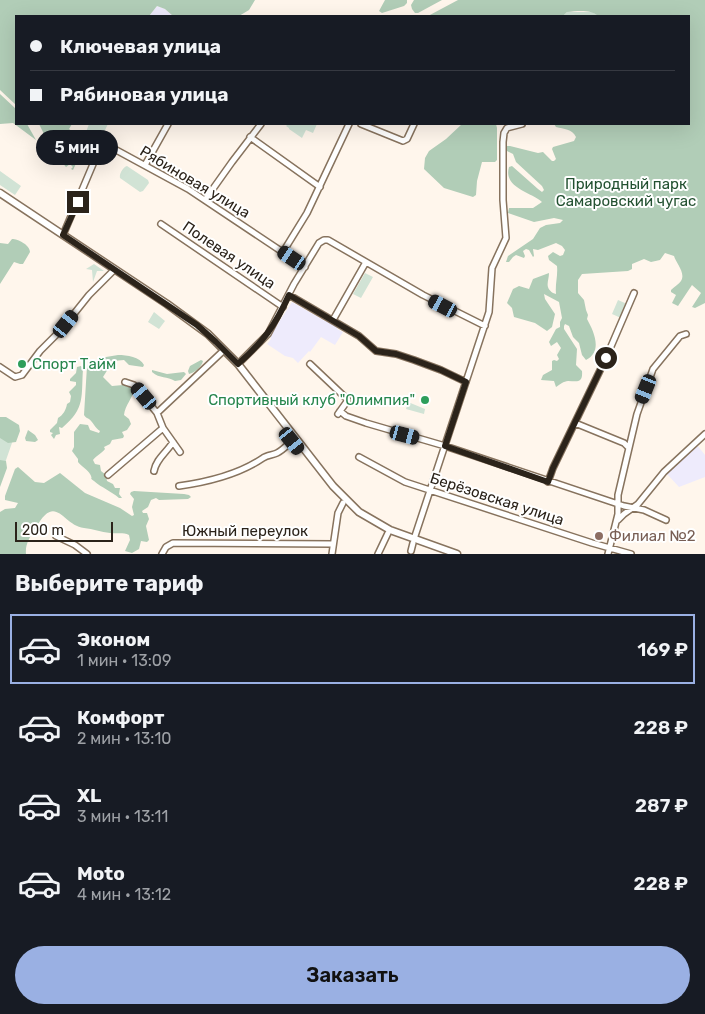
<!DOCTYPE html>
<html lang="ru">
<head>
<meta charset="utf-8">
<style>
	body { margin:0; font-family:Rubik,sans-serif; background:#242831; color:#f1f3f6; height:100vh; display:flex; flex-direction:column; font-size:19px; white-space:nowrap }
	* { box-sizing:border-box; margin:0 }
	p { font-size:16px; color:#9ea1a6 }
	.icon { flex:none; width:28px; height:28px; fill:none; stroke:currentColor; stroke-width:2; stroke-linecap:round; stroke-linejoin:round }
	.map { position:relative; height:554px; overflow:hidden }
	.drawer { display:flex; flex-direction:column; background:#171b24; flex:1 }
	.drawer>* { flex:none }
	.hud { position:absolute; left:15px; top:15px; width:675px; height:110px; border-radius:0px; box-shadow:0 5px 20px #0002; display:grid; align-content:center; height:110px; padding:0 15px; background:#171b24 }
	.scale { position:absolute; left:15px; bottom:12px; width:98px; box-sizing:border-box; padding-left:5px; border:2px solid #2b231a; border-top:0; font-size:14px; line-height:18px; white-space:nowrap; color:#2b231a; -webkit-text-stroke:4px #fff; paint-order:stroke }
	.end { position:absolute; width:22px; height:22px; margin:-11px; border:6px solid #2b231a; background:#fff; box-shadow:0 0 0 2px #fff }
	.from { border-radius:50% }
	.bubble { position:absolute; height:35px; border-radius:18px; background:#171b24; box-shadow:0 5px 20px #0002; font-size:16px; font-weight:600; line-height:35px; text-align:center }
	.car { position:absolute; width:15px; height:30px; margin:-15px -8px; border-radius:6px; box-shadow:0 0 4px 1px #0007; background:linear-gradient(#222 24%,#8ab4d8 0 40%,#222 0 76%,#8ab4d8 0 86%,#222 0) }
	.hud b { display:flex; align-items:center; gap:18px; height:48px; font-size:19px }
	.hud b+b { border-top:1px solid #363941 }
	.hud i { width:12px; height:12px; background:#f1f3f6 }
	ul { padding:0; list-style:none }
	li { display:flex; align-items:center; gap:15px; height:70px; margin:0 10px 8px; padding:0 5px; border:2px solid transparent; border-radius:0px }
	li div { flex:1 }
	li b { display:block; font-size:19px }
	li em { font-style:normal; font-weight:600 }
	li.selected { border-color:#9ab0e3 }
	li>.icon { width:45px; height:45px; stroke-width:1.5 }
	h2 { padding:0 15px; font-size:22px; line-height:60px }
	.primary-button { display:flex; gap:10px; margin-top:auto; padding:10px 15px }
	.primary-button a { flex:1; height:58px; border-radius:30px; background:#9ab0e3; color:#111; font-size:20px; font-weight:600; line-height:58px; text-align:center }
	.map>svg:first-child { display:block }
</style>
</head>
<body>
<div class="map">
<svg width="705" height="554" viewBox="0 0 705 554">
	<rect width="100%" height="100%" fill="#fff6ec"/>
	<path fill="#eeebfc" d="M157,6L165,9L173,16H149Z
		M292,302L325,321L326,319L338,326L337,329L343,332L335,345L321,337L310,352L309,351L298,363L293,358L285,356L267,344L271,339L270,336Z
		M697,445L705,455V477L679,487L666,473Z"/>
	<path fill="#d1e3d5" d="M567,12H593L598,16H563Z
		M89,124H108L101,138L86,132Z
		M288,124H317L313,133L306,130L302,138L289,129V128L286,126Z
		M127,166L148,180L149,183L143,191L140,192L120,178C119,174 123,167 127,166Z
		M0,171L21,186L15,195L0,185Z
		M94,264L104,271H97L93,282L92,270L86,269Z
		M365,273L373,277L361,298L353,294Z
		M618,300L627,304L621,318L612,314Z
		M154,312L165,321L159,329L148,322Z
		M408,402L425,409L424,414L406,409Z
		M0,435L13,440L5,463H0Z"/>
	<path fill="#b1cdb7" d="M0,0H255L249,10L239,16H173L165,9L157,6L149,16H16V105L0,90Z
		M385,0H407V3L404,6L382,13L379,11Z
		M414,0H442L418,13H415L412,9L411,5Z
		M458,0H705V303L695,308L692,307L701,293L692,285L678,306L672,303L676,295L671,292V290C674,287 679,284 681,281C686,273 676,263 674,256L665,253L660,260L651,262L644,259L632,264V269L628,271L582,274L578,280V293L584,300L586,310L588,315L587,319C594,332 603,351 586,360L582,355L579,343L573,337L569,326L565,324L564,326V329L577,349L576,365L582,371C583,384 577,381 568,381C564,381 559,385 556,387L554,381L541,380L543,375L552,370V361L554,360L557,361L559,359L557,355L561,348L557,342L551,346L549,342L556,329L560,327V322L562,318L559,302L544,294L545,299L555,314L552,327L547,331L535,323L514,317L512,308L507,303L513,289L519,286L529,289L533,279L549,273C549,281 544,287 553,293L556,294C555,284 558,276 557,266L549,260L548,256L553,252L560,256L563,255L565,250L562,246L556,243L538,250L533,249L534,256L533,257L529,250L526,249L523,251L525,256L524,258L516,255L513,257L509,262H506L508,256L533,239L540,228L546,225L560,223L563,220L554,218L534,222L508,213L509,208H533L542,202C531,192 503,188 509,167L512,166L538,189L542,192L544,190L542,186L516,162L513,154L507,151L506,146H510L538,153L543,152L552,161H554L556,159L552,149L553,147L574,141L576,137C572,129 564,129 556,127L554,124H689V16H598C591,9 577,11 567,12L563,16H428Z
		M0,94L16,109V124H27L36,140L13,123L0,124Z
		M39,124H72L69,129L80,137V155L73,170L71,169L73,167L70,164L66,167L53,152Z
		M462,124H496L497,128V160L495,162H482L477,181L476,195L473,197L444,188L424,169L425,158L429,151L446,139Z
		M12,239C18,239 30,245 30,252L23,264H20L14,262L0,284V243L8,244Z
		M118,355C127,355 140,357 144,365L143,367L129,365L124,360L113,361L103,377L112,386L123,385L134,389C133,398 125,405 124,415L129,419L131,424L127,430L122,432L124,436L123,438L112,440L110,444L104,447L105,449C102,453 97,455 93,460L95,464L100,465L101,471L106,475L107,481L113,484L115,488H120L119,494L122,498H119C111,491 102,488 94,481C88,476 94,481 90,474C88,470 81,466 78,462V459L72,451L74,447V432L80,424L88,425L90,430L99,433L100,431C95,428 93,422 89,419C87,418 85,417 84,415L87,366L100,358Z
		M201,360L203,361C202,366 195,373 189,374L188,371L190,366Z
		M81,366L83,369C81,396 86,408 62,428L59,427L60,434L56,435L54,439L51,435L53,433L50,432V430L57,423L58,418C63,415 66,410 67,404L70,402L71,396L69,392L76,385V382L70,381V379L76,373L77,367Z
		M152,370L167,374L184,372L186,374L181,380L175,381C167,376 160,379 152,372Z
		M0,417H6L19,425L20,431L16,442L8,443L0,438Z
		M28,430L35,435L38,440L35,442L26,441L25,438Z
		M0,460L6,461L7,468L0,487Z
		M18,467L35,482L44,483L60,473L85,493L120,508L132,516L134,515L132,507L134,499L130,494L131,492L134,491L184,494L189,495L191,497L188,499L159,500L156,498L151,500L148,507L142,511L143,513H147L149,519L146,526L149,540L147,542L141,541L139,549L132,553L125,551L130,540L129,535C123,532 117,534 110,533C101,532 93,529 84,528C62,525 56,491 35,529C30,537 25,544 26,554H0V512L5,509L15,508L18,503L5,500V496L15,469Z"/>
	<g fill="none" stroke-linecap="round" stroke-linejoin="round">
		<defs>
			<path id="minor" d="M361,124L403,141L407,139L414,124
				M250,137L320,187
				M145,165L168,124
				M205,200L232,162L261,124
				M161,224L283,307
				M63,235L99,150L101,146L107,145L188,189L305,267
				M283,252L307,213L349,124
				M289,295L359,336L376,351L396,354L414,360L441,370L466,382
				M333,320L366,262
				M238,364L268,334L294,284L319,243L324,240H328L423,295L485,326
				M310,364L348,400L338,414
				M0,367L15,377L22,375L40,351L61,330L89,295L112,272
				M125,382L134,385L157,413
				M340,411L346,416L366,423L445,446L624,506L644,510L666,520
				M575,423L624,443L629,448L618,495V514L608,554
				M163,428L180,452
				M629,448L637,414L653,369L680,336L686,334
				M359,457L405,482L592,543L631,554
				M154,471C156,459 167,452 173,442
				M108,475L163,428L157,413L222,352
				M548,482L553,468L606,358L634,293
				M179,486C208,482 238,475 263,458C267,455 273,455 277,453C283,450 287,445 292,441
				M618,520L624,514L638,504L664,472L705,434
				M56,536L75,545L87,554
				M414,539L489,312L492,268L506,238L503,200V142L504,133L507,128L522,124
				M411,551L413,543
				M162,554L166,547L173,543L333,544
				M332,554L338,513L343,503
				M378,554L388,533"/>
			<path id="major" d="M0,193L167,304L208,334L238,364L333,486L359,512L390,530L457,554"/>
		</defs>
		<use href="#minor" stroke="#87735e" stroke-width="8"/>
		<use href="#major" stroke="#87735e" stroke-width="9"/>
		<use href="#minor" stroke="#fff" stroke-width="5"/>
		<use href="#major" stroke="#fff" stroke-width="6"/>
	</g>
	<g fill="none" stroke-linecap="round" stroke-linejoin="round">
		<path stroke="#2b231a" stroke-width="6" d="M78,202L63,235L197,325L216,342L238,364C263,342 275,326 289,295L359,336L376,351L396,354L414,360L441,370L466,382L445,446L548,482L553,468L606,358"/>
	</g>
	<g fill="#2e9e5b" stroke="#fff" stroke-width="2">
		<circle cx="22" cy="364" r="5"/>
		<circle cx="425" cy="400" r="5"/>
	</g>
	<circle fill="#8d6e63" stroke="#fff" stroke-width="2" cx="599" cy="536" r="5"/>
	<g text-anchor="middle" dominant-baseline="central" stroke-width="4" stroke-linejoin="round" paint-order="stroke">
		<g font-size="15" fill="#2b231a" stroke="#fff">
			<text transform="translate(195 182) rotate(31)">Рябиновая улица</text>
			<text transform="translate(229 255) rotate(34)">Полевая улица</text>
			<text transform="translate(497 499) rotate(18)">Берёзовская улица</text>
			<text x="245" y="531">Южный переулок</text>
		</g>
		<g font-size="15" fill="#235131" stroke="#fff">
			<text x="626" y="184">Природный парк<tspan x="626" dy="17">Самаровский чугас</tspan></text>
		</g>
		<g font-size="15" fill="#27864d" stroke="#fff" text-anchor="start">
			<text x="32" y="364">Спорт Тайм</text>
			<text x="415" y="400" text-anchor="end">Спортивный клуб "Олимпия"</text>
		</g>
		<g font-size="15" fill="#785e54" stroke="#fff" text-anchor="start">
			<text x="609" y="536">Филиал №2</text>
		</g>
	</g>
</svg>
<div class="scale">200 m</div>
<i class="end from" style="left:606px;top:358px"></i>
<i class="end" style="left:78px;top:202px"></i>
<div class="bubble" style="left:36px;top:130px;width:82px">5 мин</div>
<i class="car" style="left:292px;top:258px;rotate:304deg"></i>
<i class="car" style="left:443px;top:306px;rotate:298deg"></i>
<i class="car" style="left:66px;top:324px;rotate:39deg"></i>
<i class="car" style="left:646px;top:389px;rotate:202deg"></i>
<i class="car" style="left:144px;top:396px;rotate:320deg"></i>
<i class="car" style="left:405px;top:435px;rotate:105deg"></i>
<i class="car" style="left:292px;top:441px;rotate:141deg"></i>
<div class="hud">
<b><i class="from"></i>Ключевая улица</b>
<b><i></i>Рябиновая улица</b>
</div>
</div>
<section class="drawer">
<h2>Выберите тариф</h2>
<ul>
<li class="selected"><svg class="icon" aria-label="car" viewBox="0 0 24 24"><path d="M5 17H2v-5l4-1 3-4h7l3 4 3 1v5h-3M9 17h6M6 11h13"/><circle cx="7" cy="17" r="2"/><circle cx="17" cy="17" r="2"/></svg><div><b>Эконом</b><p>1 мин · 13:09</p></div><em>169 ₽</em></li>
<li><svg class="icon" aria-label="car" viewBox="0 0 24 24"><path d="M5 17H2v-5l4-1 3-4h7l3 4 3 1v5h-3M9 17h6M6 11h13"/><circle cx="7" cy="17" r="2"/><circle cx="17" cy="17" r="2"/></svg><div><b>Комфорт</b><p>2 мин · 13:10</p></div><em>228 ₽</em></li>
<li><svg class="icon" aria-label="car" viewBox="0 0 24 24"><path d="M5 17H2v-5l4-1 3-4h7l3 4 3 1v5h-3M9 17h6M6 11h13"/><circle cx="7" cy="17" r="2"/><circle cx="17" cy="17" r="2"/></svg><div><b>XL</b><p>3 мин · 13:11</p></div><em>287 ₽</em></li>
<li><svg class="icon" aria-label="car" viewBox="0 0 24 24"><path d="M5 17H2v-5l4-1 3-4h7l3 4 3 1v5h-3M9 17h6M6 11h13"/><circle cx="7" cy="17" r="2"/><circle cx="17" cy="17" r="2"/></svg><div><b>Moto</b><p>4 мин · 13:12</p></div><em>228 ₽</em></li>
</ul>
<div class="primary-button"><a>Заказать</a></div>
</section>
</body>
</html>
